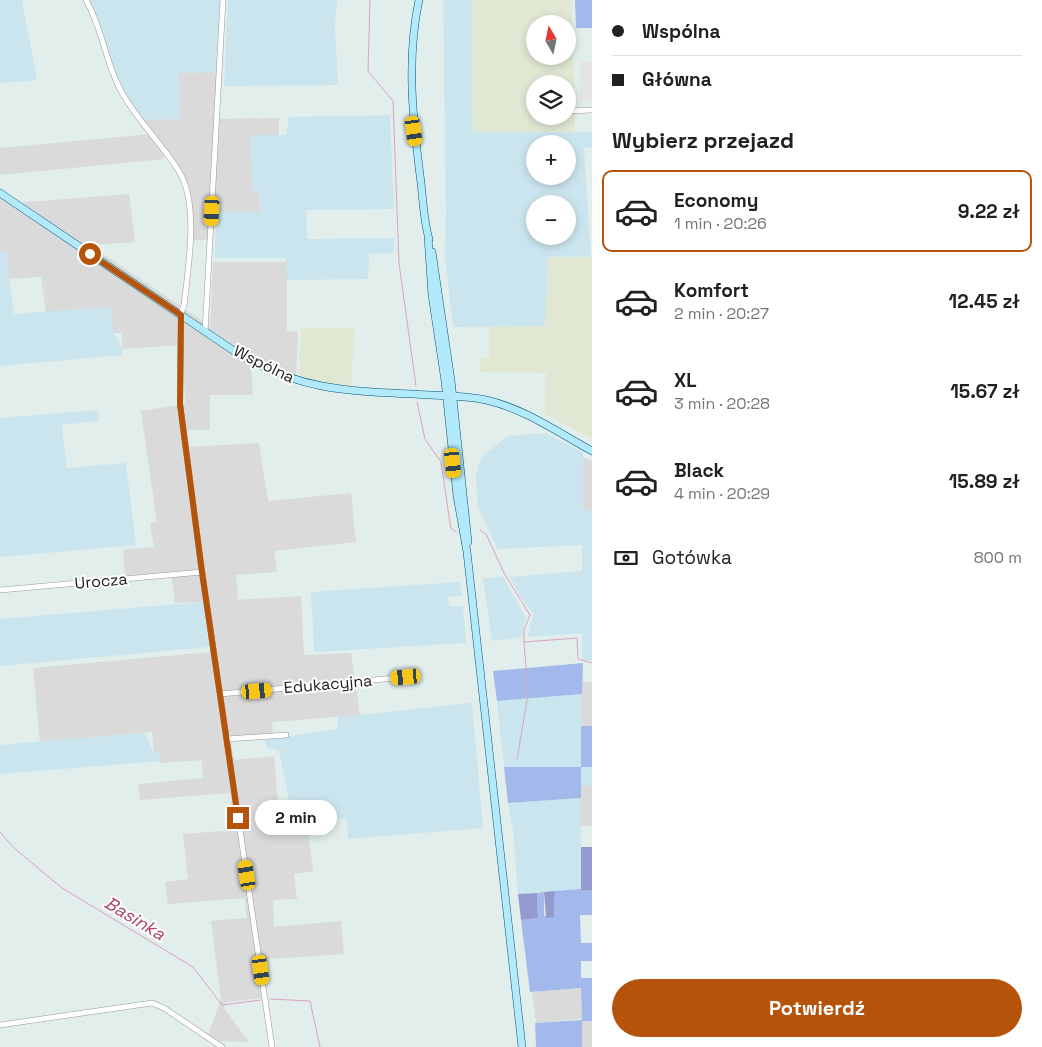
<!DOCTYPE html>
<html lang="pl">
<head>
<meta charset="utf-8">
<style>
	body { margin:0; font-family:"Space Grotesk",sans-serif; background:#f6f6f6; color:#202124; height:100vh; display:flex; flex-direction:column; font-size:19px; white-space:nowrap }
	* { box-sizing:border-box; margin:0 }
	p { font-size:16px; color:#757577 }
	.icon { flex:none; width:28px; height:28px; fill:none; stroke:currentColor; stroke-width:2; stroke-linecap:round; stroke-linejoin:round }
	.map { position:relative; flex:1; overflow:hidden }
	.details { display:flex; flex-direction:column; background:#fff; width:450px }
	.details>* { flex:none }
	.hud { display:grid; align-content:center; height:110px; padding:0 20px; background:#fff }
	.needle { width:32px; rotate:351deg }
	.tools { position:absolute; left:526px; top:15px; display:grid; gap:10px }
	.tools a { display:grid; place-items:center; width:50px; height:50px; border-radius:50%; background:#fff; box-shadow:0 2px 8px #0003; font-size:25px }
	.end { position:absolute; width:22px; height:22px; margin:-11px; border:6px solid #b45309; background:#fff; box-shadow:0 0 0 2px #fff }
	.from { border-radius:50% }
	.bubble { position:absolute; height:35px; border-radius:18px; background:#fff; box-shadow:0 2px 8px #0003; font-size:16px; font-weight:600; line-height:35px; text-align:center }
	.car { position:absolute; width:15px; height:30px; margin:-15px -8px; border-radius:6px; box-shadow:0 0 4px 1px #0007; background:linear-gradient(#f5c518 24%,#345 0 40%,#f5c518 0 76%,#345 0 86%,#f5c518 0) }
	.hud b { display:flex; align-items:center; gap:18px; height:48px; font-size:19px }
	.hud b+b { border-top:1px solid #e0e0e0 }
	.hud i { width:12px; height:12px; background:#202124 }
	ul { padding:0; list-style:none }
	li { display:flex; align-items:center; gap:15px; height:82px; margin:0 10px 8px; padding:0 10px; border:2px solid transparent; border-radius:10px }
	li div { flex:1 }
	li b { display:block; font-size:19px }
	li em { font-style:normal; font-weight:600 }
	li.current { border-color:#b45309 }
	li>.icon { width:45px; height:45px; stroke-width:1.5 }
	h2 { padding:0 20px; font-size:22px; line-height:60px }
	.pay { display:flex; align-items:center; gap:12px; height:55px; padding:0 20px; font-size:19px }
	.pay p { margin-inline-start:auto }
	.cta { display:flex; gap:10px; margin-top:auto; padding:10px 20px }
	.cta a { flex:1; height:58px; border-radius:30px; background:#b45309; color:#fff; font-size:20px; font-weight:600; line-height:58px; text-align:center }
	main { display:flex; flex:1; min-height:0 }
	.map>svg:first-child { display:block }
</style>
</head>
<body>
<main>
<div class="map">
<svg width="592" height="1047" viewBox="0 0 592 1047">
	<rect width="100%" height="100%" fill="#e1eeec"/>
	<path fill="#d9dad9" d="M217,72L215,119L279,118V135H250L253,190H259L260,212H212L210,240H192L188,191L169,155H163L164,159L0,175V148L151,134L139,120L179,119L178,73Z
		M0,192L15,203L129,194L135,242L90,245L210,326L213,262H287V332L298,331L296,378L250,357L253,395H210V430H187L189,447L259,443L268,501L351,493L356,542L274,551L277,572L236,575L238,600L301,596L304,655L351,653L360,715L272,722L273,736L231,740L234,760L274,756L280,826L307,824L313,871L294,874L297,899L273,900L274,927L341,921L344,954L255,960L262,998L226,1002L224,1008L249,1042L217,1041L208,1035L221,999L211,921L247,918L244,898L168,904L165,882L188,879L183,834L234,830L230,793L140,800L138,784L203,778L202,760L160,763L159,752H154L152,732L40,742L33,668L210,652L203,602L175,603L171,572L125,576L123,550L154,547L150,523L157,522L141,411L185,404L183,345L122,349V333H114L110,307L46,312L41,277L9,279L6,252H0Z
		M583,457L592,461V510H583Z
		M582,682H592V726H581Z
		M581,786H592V826H581Z
		M581,988L582,1019L536,1023L532,992Z
		M582,1021H592V1047H582Z"/>
	<path fill="#e0e8d3" fill-rule="evenodd" d="M472,0H572L575,132L473,133ZM535,24H568V56H535ZM535,84H568V116H535Z
		M548,257H592V439L545,414L546,373L480,372V358H489V326H545Z
		M301,328H355L351,387L314,381L299,375Z"/>
	<path fill="#cbe5ee" fill-rule="evenodd" d="M0,0H22L37,80L0,83Z
		M88,0H220L217,72L178,73L179,119L143,120L130,103L116,73L95,13Z
		M228,0H337L335,25L338,85L224,86Z
		M443,0H472L473,132H592V147L584,148L591,257H548L545,326L453,327L445,258L446,210ZM535,144H568V176H535ZM535,204H568V236H535Z
		M390,115L394,209L306,210L307,239L395,238L393,253L369,254L368,279L287,280L286,258H215L216,212H260L259,191L253,190L249,135H286L289,117Z
		M0,252H6L14,314L110,307L114,333L122,349V355L0,366Z
		M98,410L99,421L62,425L67,468L126,463L136,545L0,557V418Z
		M545,433L583,452V509L592,510V661L582,659V633L528,637L533,613L521,598L510,577L582,571V545L497,549L478,507L476,476L479,463L485,454L508,436Z
		M503,577L526,618L522,637L492,641L483,578Z
		M460,582L462,596L448,597L449,606H463L466,643L314,652L311,592Z
		M203,602L209,647L0,666V619Z
		M582,694L581,767H592V786H581V767H504L497,701Z
		M472,703L483,828L348,839L346,818L293,820L279,750L267,748L265,740L337,729L338,717Z
		M144,733L154,752H159L160,761L0,774V745Z
		M581,798V889L518,894L513,830L508,803Z"/>
	<path fill="#a4b9eb" d="M575,0H592V28H576Z
		M583,663L582,694L497,701L493,671Z
		M581,726H592V767H581V798L508,803L504,767H581Z
		M581,889L592,890V915H580L581,943H592V961H581V978H592V1021H582V1047H536L535,1023L582,1020L581,988L530,992L521,920L538,918L537,893L544,892V916H554L555,891Z"/>
	<path fill="#949acf" d="M581,847H592V890H581Z
		M555,891L554,917L546,918L544,892Z
		M537,893L538,918L521,920L518,894Z"/>
	<path fill="#e4e4e4" d="M580,62H592V101H580Z"/>
	<g fill="none" stroke-linecap="round" stroke-linejoin="round">
		<path stroke="#dea0c4" stroke-width="1" d="M370,0L368,71L393,101L399,263L416,386
			M417,402L425,439L441,462L450,523L451,528L456,532
			M480,530L486,534L504,573L530,615L524,630V642L577,638L578,659L592,663
			M517,759L528,694L524,642
			M0,832L14,848L62,888L193,967L222,1005L261,1000
			M270,999L310,1001L320,1047"/>
		<defs>
			<path id="street" d="M86,0C103,30 105,61 120,89C136,120 162,143 180,173C199,206 188,269 184,305L181,313L180,404L202,572L272,1047
				M568,111L592,110
				M205,332L223,0
				M0,590L202,572
				M220,694L406,677
				M227,739L286,735
				M0,1025L152,1003L164,1008L222,1047"/>
			<path id="secondary" d="M419,0C406,61 413,121 421,183C423,201 424,222 429,239
				M0,193L240,355C306,393 356,391 430,395C449,396 468,396 486,400C523,408 559,433 592,451
				M428,236L432,295L445,381L457,496L467,552L522,1047
				M432,252L451,380L468,542"/>
		</defs>
		<use href="#street" stroke="#999" stroke-width="6"/>
		<use href="#secondary" stroke="#005276" stroke-width="8"/>
		<use href="#street" stroke="#fff" stroke-width="5"/>
		<use href="#secondary" stroke="#b2eafc" stroke-width="7"/>
	</g>
	<g fill="none" stroke-linecap="round" stroke-linejoin="round">
		<path stroke="#b45309" stroke-width="6" d="M90,254L181,315L180,404L202,572L238,818"/>
	</g>
	<g text-anchor="middle" dominant-baseline="central" stroke-width="4" stroke-linejoin="round" paint-order="stroke">
		<g font-size="16" fill="#1c1c1c" stroke="#fff">
			<text transform="translate(264 364) rotate(26)">Wspólna</text>
			<text transform="translate(101 581) rotate(-5)">Urocza</text>
			<text transform="translate(328 684) rotate(-5)">Edukacyjna</text>
		</g>
		<g font-size="18" font-style="italic" fill="#af4566" stroke="#fff">
			<text transform="translate(135 918) rotate(31)">Basinka</text>
		</g>
	</g>
</svg>
<div class="tools">
<a><svg class="needle" viewBox="-14 -14 28 28"><path d="M0-13l5 13h-10z" fill="#e53935"/><path d="M0 13l5-13h-10z" fill="#757577"/></svg></a>
<a><svg class="icon" aria-label="layers" viewBox="0 0 24 24"><path d="M12 4l9 5-9 5-9-5zM3 14l9 5 9-5"/></svg></a>
<a>+</a>
<a>−</a>
</div>
<i class="end from" style="left:90px;top:254px"></i>
<i class="end" style="left:238px;top:818px"></i>
<div class="bubble" style="left:255px;top:800px;width:82px">2 min</div>
<i class="car" style="left:414px;top:131px;rotate:172deg"></i>
<i class="car" style="left:212px;top:211px;rotate:183deg"></i>
<i class="car" style="left:453px;top:463px;rotate:174deg"></i>
<i class="car" style="left:406px;top:677px;rotate:265deg"></i>
<i class="car" style="left:257px;top:691px;rotate:85deg"></i>
<i class="car" style="left:247px;top:875px;rotate:351deg"></i>
<i class="car" style="left:261px;top:970px;rotate:172deg"></i>
</div>
<section class="details">
<div class="hud">
<b><i class="from"></i>Wspólna</b>
<b><i></i>Główna</b>
</div>
<h2>Wybierz przejazd</h2>
<ul>
<li class="current"><svg class="icon" aria-label="car" viewBox="0 0 24 24"><path d="M5 17H2v-5l4-1 3-4h7l3 4 3 1v5h-3M9 17h6M6 11h13"/><circle cx="7" cy="17" r="2"/><circle cx="17" cy="17" r="2"/></svg><div><b>Economy</b><p>1 min · 20:26</p></div><em>9.22 zł</em></li>
<li><svg class="icon" aria-label="car" viewBox="0 0 24 24"><path d="M5 17H2v-5l4-1 3-4h7l3 4 3 1v5h-3M9 17h6M6 11h13"/><circle cx="7" cy="17" r="2"/><circle cx="17" cy="17" r="2"/></svg><div><b>Komfort</b><p>2 min · 20:27</p></div><em>12.45 zł</em></li>
<li><svg class="icon" aria-label="car" viewBox="0 0 24 24"><path d="M5 17H2v-5l4-1 3-4h7l3 4 3 1v5h-3M9 17h6M6 11h13"/><circle cx="7" cy="17" r="2"/><circle cx="17" cy="17" r="2"/></svg><div><b>XL</b><p>3 min · 20:28</p></div><em>15.67 zł</em></li>
<li><svg class="icon" aria-label="car" viewBox="0 0 24 24"><path d="M5 17H2v-5l4-1 3-4h7l3 4 3 1v5h-3M9 17h6M6 11h13"/><circle cx="7" cy="17" r="2"/><circle cx="17" cy="17" r="2"/></svg><div><b>Black</b><p>4 min · 20:29</p></div><em>15.89 zł</em></li>
</ul>
<div class="pay"><svg class="icon" aria-label="cash" viewBox="0 0 24 24"><path d="M3 7h18v10H3z"/><circle cx="12" cy="12" r="2"/></svg>Gotówka<p>800 m</p></div>
<div class="cta"><a>Potwierdź</a></div>
</section>
</main>
</body>
</html>
